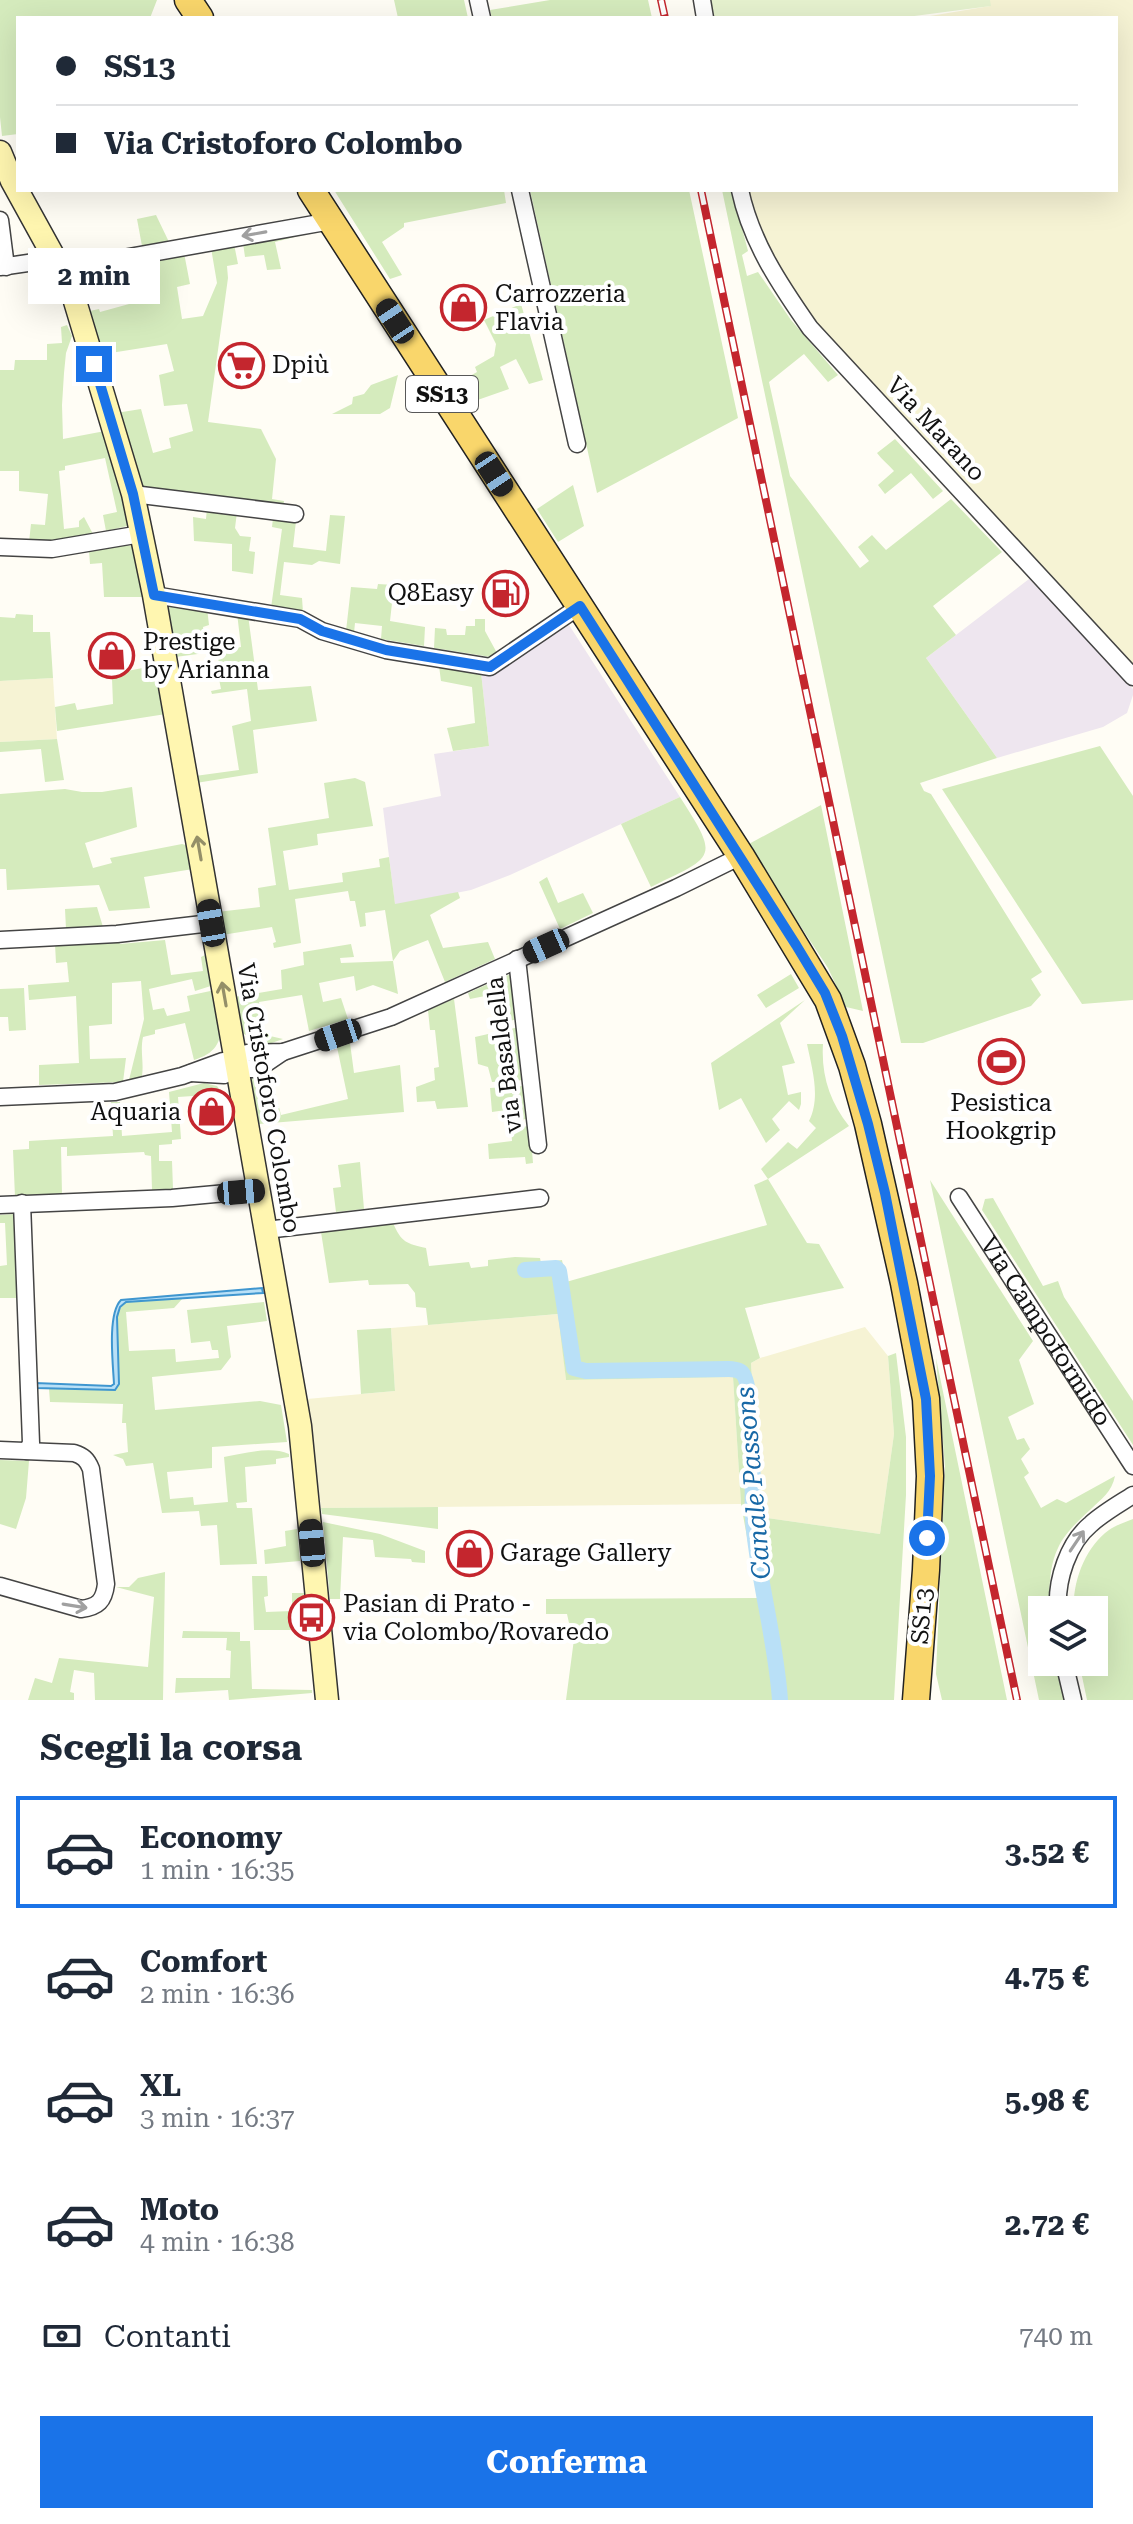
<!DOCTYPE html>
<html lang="it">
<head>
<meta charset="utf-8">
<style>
	body { margin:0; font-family:"Roboto Serif",serif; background:#f6f6f7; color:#1f2937; height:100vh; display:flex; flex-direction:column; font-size:30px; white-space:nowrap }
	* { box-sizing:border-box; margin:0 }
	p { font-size:26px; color:#747a83 }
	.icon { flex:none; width:44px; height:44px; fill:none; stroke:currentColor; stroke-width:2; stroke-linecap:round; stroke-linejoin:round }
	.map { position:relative; height:1700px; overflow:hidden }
	.drawer { display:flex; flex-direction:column; background:#fff; flex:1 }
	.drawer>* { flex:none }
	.guide { position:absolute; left:16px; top:16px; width:1102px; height:176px; border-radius:0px; box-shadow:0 8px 32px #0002; display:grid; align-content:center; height:176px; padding:0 40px; background:#fff }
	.tools { position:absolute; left:1028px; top:1596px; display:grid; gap:16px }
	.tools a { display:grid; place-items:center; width:80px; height:80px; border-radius:0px; background:#fff; box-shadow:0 8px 32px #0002; font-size:40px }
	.end { position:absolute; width:36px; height:36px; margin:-18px; border:10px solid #1a73e8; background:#fff; box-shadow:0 0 0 4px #fff }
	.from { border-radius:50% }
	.bubble { position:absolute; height:56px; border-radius:0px; background:#fff; box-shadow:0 8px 32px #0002; font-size:26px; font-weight:700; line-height:56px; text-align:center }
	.car { position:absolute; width:24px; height:48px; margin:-24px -12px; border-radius:10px; box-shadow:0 0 6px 2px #0007; background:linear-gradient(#222 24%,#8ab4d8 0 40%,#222 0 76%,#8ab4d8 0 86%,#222 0) }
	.guide b { display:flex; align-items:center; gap:28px; height:76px; font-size:30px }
	.guide b+b { border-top:2px solid #e0e1e3 }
	.guide i { width:20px; height:20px; background:#1f2937 }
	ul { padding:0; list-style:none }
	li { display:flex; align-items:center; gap:24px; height:112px; margin:0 16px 12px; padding:0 24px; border:4px solid transparent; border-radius:0px }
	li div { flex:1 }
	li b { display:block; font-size:30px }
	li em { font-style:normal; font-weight:700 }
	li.on { border-color:#1a73e8 }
	li>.icon { width:72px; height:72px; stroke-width:1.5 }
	h2 { padding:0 40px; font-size:36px; line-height:96px }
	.pay { display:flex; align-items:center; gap:20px; height:88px; padding:0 40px; font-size:30px }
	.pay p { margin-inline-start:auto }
	.button { display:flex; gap:16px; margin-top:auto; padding:16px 40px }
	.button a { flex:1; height:92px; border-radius:0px; background:#1a73e8; color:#fff; font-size:32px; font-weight:700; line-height:92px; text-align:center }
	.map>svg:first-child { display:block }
</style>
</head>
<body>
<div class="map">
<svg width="1133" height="1700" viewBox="0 0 1133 1700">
	<rect width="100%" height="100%" fill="#fffdf5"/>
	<path fill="#eee6ef" d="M1029,579L1133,689V695L1127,713L1103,727L997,758L926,658Z
		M569,625L680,797L510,875L471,890L395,905L383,808L441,796L434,754L489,746L481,672L491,673Z"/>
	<path fill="#f6f3d4" d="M990,0H1133V669L812,318L762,241L747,190H1116V18H918L990,6Z
		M53,678L57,739L0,742V681Z
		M559,1314L566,1380L733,1377L741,1504L321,1508L307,1399L395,1391L391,1328Z
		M865,1327L888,1356L894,1434L880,1534L760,1517L751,1363L760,1358Z"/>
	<path fill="#d5ebbd" d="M0,0H157L150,18H18V134L2,136L0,117Z
		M394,0H464L468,18H398Z
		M550,0H648L652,18H492L490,10Z
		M334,190H504L506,203L404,223V227L382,242L402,275L390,279Z
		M530,190H689L738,418L597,493Z
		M722,190H732L748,251L742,255L747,276L758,272L791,320L838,375L828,382L804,354L769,382L790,476L860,568L869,561L858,547L872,535L886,550L951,499L1002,552L933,606L956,635L926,658L997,758L920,783L924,791L931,794L1042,972L1031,979L1041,995L1031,1006L923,1043H901Z
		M156,215L169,242L142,246L137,219Z
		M314,232L275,242L281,269L267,270L264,255L245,257L243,243Z
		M234,244L238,264L227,266L228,278L208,422L261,429L276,459L272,499L284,501L283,509L138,487L116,413L141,409L153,453L171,448L169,438L193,431L187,404L164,406L159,375L174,371L167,344L98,355L85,312L99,309L100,312L140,301L131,263L184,253L190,284L177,287L182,319L203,316L217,283L211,248Z
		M521,304L543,380L529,384L516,359L500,367L509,389L469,403L456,384L477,372L475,367L494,356L496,344L484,320Z
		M67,325L72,336L66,353L64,373L62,405L63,439L105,431L129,522L127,526L106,531L103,515L117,512L105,458L65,466V470L59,471L64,529L79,527V521L84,517L93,534L49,543L29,542L31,524L45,525L48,494L19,491V471H0V370H14L15,360H47V344L62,343L61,327Z
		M398,375L390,408L380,414H332L352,404L353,397L364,394L371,385Z
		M895,439L943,491L933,499L911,473L885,494L878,485L894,471C888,464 882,460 877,453Z
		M573,485L584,526L558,542L537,509Z
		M207,508L237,512L235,528L240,536L251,537L249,551L255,552L253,574L232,571V544L194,541L193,517L206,519Z
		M330,515L345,516L340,564L319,561L312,565L284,562L280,595L302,598L303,612L271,608L282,529L272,527L273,518L296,521L293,547L326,551Z
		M125,545L133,546L146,597H104L102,563L90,564L89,551Z
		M378,584L394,585L390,621L425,627L424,646L381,639L382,626L355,623L354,633L346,631L351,587L377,589Z
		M166,601L207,608L209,625L203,627L206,645H211L213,652L241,647L237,613L248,615L258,690L311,686L317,721L253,730L258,773L196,783L195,776L239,770L232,726L251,721L247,689L212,694L211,691L221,689L219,679L222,678L218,658L213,652L175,657Z
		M16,614L33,615V632H50L53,678L0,681V617L15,618Z
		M475,619H485V631L497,653L491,657L434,648L435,628L446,629L447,635H465L466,626H475Z
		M158,665L166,714L57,731L55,707L75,703L77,710L113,704L112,678L117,677V673Z
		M439,666L481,672L489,746L453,751L447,728L475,723L472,687L441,681Z
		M57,739L64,780L45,782L41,749L0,752V742Z
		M1100,746L1133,796V1000L1082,1004L942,789Z
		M355,778L365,782L373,826L317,834L318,845L283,851L289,890L343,882L342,873L380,867L379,859L389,857L395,904L458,892L460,898L430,915L443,948L488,942L495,959L445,982L428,940L400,951L393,961L398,994L373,985L356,991L354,976L319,983L323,1002L341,998L348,1019L309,1031L302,995L259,1002L263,1030L270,1036L283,1039L266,1045L240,1032L234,997L282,989L281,970L304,965L303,952L351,944L354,957L340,958L341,963L393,961L385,910L365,913L366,926L360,927L355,901H350L348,891L295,899L301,943L274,948L273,943L276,942L272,927L222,935L217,912L260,907L258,888L276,885L268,828L329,818L324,783Z
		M132,787L137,827L85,843L93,868L112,863L110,858L182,844L189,846L193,869L144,877L150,908L109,911L99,885L7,890L6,869H0V794L65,789L82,792H102Z
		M680,797C720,859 715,856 651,887L621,824Z
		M821,805L863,1011L846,1007L828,968L747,845Z
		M547,877L558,903L583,893L593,913L560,929L539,882Z
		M97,907L103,927L66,929L65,909Z
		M119,940L120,944L165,940L171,975L203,971L201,957L207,954L214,985L195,991L192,979L149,989L153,1010L164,1008L167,1016L190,1011L187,996L215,990C220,1020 232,1049 194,1060L185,1023L155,1030V1034L143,1037C140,1051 144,1062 142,1076L129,1080L144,1019L141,981L112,983V1024L89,1026L90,1059L126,1058L123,1082L39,1085V1065L79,1063L76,996L29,1000L28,985L69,982L67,962L56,963L55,944Z
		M513,973L518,1019L495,1024L490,995L470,999L468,993Z
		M791,974L799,988L766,1008L757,995Z
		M24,988L26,1030L9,1031L8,1017H0V989Z
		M454,999L468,1107L437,1109L435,1101L417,1102L416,1087L435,1080L434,1068L439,1067L435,1030H430L428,1010Z
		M805,1000L780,1023L795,1063L782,1066L788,1095L801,1092V1104L799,1110L789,1101L772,1119L780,1130L766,1143L741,1098L719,1110L711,1063Z
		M519,1027L525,1080L492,1082L488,1067L478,1064L475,1037Z
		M350,1043L354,1073L400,1065L404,1112L259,1124L251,1079L269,1068L281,1115L348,1099L337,1047Z
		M807,1044H823C821,1075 830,1102 849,1126L768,1179L807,1243L819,1244L844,1288L745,1308L760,1358L751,1363L760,1517L880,1534L894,1434L888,1356L896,1353L906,1437V1495L894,1700H566L576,1624L569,1623L567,1614H546V1599L758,1598L741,1504L733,1377L566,1380L558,1314L428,1325L426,1308L416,1307L415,1293L408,1284L369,1285L368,1280L329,1283L321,1232L393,1223C401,1242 407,1244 426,1248L429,1266L469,1262L471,1268L488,1266V1260L515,1257L540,1258L541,1263L562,1260L566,1282L767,1225L754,1185L768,1179L761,1169L788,1142L797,1149L816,1128L809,1121C821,1097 812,1069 807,1044Z
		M204,1083L217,1086L223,1094L178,1097L181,1139L172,1140V1144L159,1145V1161H172L173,1189L152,1190L151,1156L145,1155L144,1152L67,1156V1147H61L62,1194L15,1197L13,1150L29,1149V1141L113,1136L111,1102H120L122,1136L172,1132L169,1092Z
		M525,1086L529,1119L508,1120L506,1110L492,1112L490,1088Z
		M530,1126L533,1163L526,1164L525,1157L489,1159L488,1144L512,1141L511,1128Z
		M360,1162L364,1209L336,1212L333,1188L341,1187L338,1165Z
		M930,1180L1033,1341L1019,1360L1034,1404L1008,1417L1017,1440L1024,1438L1030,1449L1021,1459L1029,1473L1024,1477L1041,1508L1057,1499L1066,1503L1115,1476C1112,1492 1101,1499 1090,1510C1079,1520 1064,1534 1058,1548C1049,1566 1049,1591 1050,1610H1042V1662H1055L1064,1700H1039Z
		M993,1198L1043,1286L1058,1281L1064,1297L1133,1401V1445L982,1210L985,1199Z
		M14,1214L17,1298H0V1266L7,1265L5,1223H0V1215Z
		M183,1298L174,1308L126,1312L129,1351L175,1349L176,1362L219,1358L218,1350H212L210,1341L191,1343L187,1310L264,1302L267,1321L227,1326L231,1357L221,1370L152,1377L155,1410L260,1401L281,1405L287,1442L212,1447V1468L167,1472L170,1499L193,1497L194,1505L228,1502L224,1457C244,1453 271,1446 289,1454V1457L276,1459V1464L245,1467L247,1502L236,1503L237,1508H252L257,1564L220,1565L217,1525L201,1526L199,1511L162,1513L153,1463L126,1466L123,1459L113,1455L128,1452L126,1423H122L123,1404L50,1402L49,1389L115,1390L119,1384L117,1317L120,1307L126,1302Z
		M391,1328L395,1391L361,1394L357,1330Z
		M936,1358L1007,1700H942L936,1674L945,1467Z
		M0,1460L29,1461L26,1498L16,1529L0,1524Z
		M438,1507V1529L322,1514L321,1508Z
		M1133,1519V1700H1087L1079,1662H1094V1610H1074C1072,1582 1086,1546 1109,1530C1116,1525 1126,1522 1133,1519Z
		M323,1522L380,1534L425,1551V1563L412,1562L411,1559L375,1557L373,1540L343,1537L340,1599H330Z
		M297,1529L300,1561L265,1564L264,1550L286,1546L285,1531Z
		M165,1572L163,1700H95L94,1673L74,1670L70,1692L74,1693V1700H28L35,1678L52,1683L59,1658L148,1667L154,1597L116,1587H129L138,1578Z
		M252,1576H267L268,1596L264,1597L266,1612L292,1611V1593H304L307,1630H254Z
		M183,1631L240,1632V1641H250L252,1689L312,1690V1693L229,1700L228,1690L175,1693L176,1678H230L231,1651L226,1650L227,1638H182Z"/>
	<path fill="#e6f2cf" d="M711,0H990L991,6L899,18H714Z"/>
	<path fill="#b9e0f7" stroke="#3f96cf" stroke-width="2" d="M262,1288L263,1293L126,1302L120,1307L117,1317L119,1384L115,1390L36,1388V1383L111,1386L114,1384C113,1364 107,1314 121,1300Z"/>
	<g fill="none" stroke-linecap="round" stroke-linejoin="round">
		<path stroke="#b9e0f7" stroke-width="16" d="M525,1270L556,1268L559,1271L574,1368L586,1371L729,1369C732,1369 739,1370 741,1372C752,1379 751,1446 752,1462C754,1484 751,1507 754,1530C760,1587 776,1642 780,1700"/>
		<defs>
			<g id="minor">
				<path d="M478,0L482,18"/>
				<path d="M702,0L705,18"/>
				<path d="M520,190L577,444"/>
				<path d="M740,190C751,242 780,285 810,328L1133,677"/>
				<path d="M0,220L6,267"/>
				<path d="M0,267L55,259"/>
				<path d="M62,269L331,221"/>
				<path d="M133,494L295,514"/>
				<path d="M0,547L52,549L141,534"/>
				<path d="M154,595L300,619L322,631L386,650L490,667L580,606"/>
				<path d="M0,940L117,934L211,923"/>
				<path d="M517,959L538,1145"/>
				<path d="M191,1073L224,1075L232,1071L247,1053L283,1052L391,1017L676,888L741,856"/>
				<path d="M0,1097L115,1092L182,1076L223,1061H231L243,1069H258L283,1052"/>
				<path id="s1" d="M959,1197L1133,1466"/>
				<path d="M22,1203L31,1443L27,1451"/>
				<path d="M0,1205L172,1198L259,1190"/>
				<path d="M266,1230L540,1198"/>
				<path d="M0,1450L74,1453C83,1456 87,1459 91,1469L106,1584C104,1601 98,1607 81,1609L0,1586"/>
				<path d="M1058,1610C1056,1580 1068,1543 1091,1524C1103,1513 1119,1504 1133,1495"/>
				<path d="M1064,1662L1073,1700"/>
			</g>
			<path id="secondary" d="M0,152L12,181L71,288L133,494L154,595L300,1426L327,1700"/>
			<path id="primary" d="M188,0L200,18
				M311,190L741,856L828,1000L852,1066L868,1124L904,1283L926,1399L930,1476L926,1570L916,1700"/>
		</defs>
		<use href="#minor" stroke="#444" stroke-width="19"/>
		<use href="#secondary" stroke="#333" stroke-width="25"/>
		<use href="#primary" stroke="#222" stroke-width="29"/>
		<use href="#minor" stroke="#fff" stroke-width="16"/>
		<use href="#secondary" stroke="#fff6b0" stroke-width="22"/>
		<use href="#primary" stroke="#f9d66b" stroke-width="26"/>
		<defs>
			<path id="rail" d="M661,0L665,18
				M701,190L1017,1700"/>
		</defs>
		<use href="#rail" stroke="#c4262e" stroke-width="8"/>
		<use href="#rail" stroke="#fff" stroke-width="5" stroke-dasharray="15" stroke-linecap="butt"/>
	</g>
	<defs><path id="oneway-shaft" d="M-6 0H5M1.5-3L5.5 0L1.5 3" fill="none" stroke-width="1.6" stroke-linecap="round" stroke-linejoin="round" transform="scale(2)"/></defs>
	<g stroke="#a0a0a0">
		<use href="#oneway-shaft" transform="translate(254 234) rotate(170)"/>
		<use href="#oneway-shaft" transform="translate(1077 1541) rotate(-56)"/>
		<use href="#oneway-shaft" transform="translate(75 1606) rotate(9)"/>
	</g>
	<g stroke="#948f68">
		<use href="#oneway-shaft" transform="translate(199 848) rotate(-100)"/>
		<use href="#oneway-shaft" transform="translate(224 994) rotate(-100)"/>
	</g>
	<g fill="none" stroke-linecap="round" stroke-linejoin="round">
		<path stroke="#1a73e8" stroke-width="10" d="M94,364L133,494L154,595L300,619L322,631L386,650L490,667L580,606L796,945L825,993L842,1036L868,1124L885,1193L926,1399L930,1476L927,1538"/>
	</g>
	<defs>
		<symbol id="shop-ring" viewBox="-11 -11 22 22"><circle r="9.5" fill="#fff" stroke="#c4262e" stroke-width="1.5"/><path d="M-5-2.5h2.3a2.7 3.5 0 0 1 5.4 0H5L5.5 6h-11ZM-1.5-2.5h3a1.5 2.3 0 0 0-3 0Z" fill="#c4262e"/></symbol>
		<symbol id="supermarket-ring" viewBox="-11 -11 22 22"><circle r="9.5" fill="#fff" stroke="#c4262e" stroke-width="1.5"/><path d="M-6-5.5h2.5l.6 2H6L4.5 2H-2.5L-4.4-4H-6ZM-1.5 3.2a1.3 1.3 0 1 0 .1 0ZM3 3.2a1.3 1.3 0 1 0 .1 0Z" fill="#c4262e"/></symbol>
		<symbol id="fuel-ring" viewBox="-11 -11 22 22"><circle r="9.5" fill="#fff" stroke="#c4262e" stroke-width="1.5"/><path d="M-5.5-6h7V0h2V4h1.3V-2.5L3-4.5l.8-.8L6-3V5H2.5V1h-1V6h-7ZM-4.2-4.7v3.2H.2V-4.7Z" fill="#c4262e"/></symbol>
		<symbol id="stadium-ring" viewBox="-11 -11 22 22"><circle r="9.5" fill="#fff" stroke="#c4262e" stroke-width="1.5"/><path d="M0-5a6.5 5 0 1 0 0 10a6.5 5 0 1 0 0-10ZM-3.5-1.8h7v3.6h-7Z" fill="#c4262e"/></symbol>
		<symbol id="bus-ring" viewBox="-11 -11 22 22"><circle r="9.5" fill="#fff" stroke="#c4262e" stroke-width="1.5"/><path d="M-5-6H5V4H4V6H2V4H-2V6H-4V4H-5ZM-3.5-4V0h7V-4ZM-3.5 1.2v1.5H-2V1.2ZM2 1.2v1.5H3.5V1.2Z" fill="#c4262e"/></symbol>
	</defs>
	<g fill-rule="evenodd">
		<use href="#shop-ring" x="438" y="282" width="51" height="51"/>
		<use href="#supermarket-ring" x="216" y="340" width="51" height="51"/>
		<use href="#fuel-ring" x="480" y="568" width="51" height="51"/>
		<use href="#shop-ring" x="86" y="630" width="51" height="51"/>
		<use href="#stadium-ring" x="976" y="1036" width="51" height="51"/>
		<use href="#shop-ring" x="186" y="1086" width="51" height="51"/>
		<use href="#shop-ring" x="444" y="1528" width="51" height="51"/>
		<use href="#bus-ring" x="286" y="1592" width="51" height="51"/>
	</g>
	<g text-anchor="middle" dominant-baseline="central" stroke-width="8" stroke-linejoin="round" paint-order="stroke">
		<rect fill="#fff" stroke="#585858" stroke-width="2" x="406" y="376" width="72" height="36" rx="6"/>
		<g font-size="22" font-weight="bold" fill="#111">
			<text x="442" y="394">SS13</text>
		</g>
		<g font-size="24" fill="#111" stroke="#fff" text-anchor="start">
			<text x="495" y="294">Carrozzeria<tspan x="495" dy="28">Flavia</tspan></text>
			<text x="272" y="365">Dpiù</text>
			<text x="474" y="593" text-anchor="end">Q8Easy</text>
			<text x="143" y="642">Prestige<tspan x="143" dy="28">by Arianna</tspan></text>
			<text x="1001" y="1103" text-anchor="middle">Pesistica<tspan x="1001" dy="28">Hookgrip</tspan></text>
			<text x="181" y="1112" text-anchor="end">Aquaria</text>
			<text x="500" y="1553">Garage Gallery</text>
			<text x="343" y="1604">Pasian di Prato -<tspan x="343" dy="28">via Colombo/Rovaredo</tspan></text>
		</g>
		<g font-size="24" fill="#111" stroke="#fff">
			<text transform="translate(936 429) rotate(47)">Via Marano</text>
			<text transform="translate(504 1055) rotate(-97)">via Basaldella</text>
			<text transform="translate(269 1098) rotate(80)">Via Cristoforo Colombo</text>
			<text stroke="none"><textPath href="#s1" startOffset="160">Via Campoformido</textPath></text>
			<text transform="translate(922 1616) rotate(-85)">SS13</text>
		</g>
		<g font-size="26" font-style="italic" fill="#1768a6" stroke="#fff">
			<text transform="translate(753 1483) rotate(-95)">Canale Passons</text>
		</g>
	</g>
</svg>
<div class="tools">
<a><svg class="icon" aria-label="layers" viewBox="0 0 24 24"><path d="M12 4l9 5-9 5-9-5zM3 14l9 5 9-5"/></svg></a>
</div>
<i class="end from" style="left:927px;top:1538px"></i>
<i class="end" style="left:94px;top:364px"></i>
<div class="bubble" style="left:28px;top:248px;width:132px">2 min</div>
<i class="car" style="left:395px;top:321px;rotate:327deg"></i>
<i class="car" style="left:494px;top:474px;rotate:147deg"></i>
<i class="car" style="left:211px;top:923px;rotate:350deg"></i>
<i class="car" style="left:546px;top:946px;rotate:246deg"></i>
<i class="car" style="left:338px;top:1035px;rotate:251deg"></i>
<i class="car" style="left:241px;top:1192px;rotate:85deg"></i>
<i class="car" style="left:312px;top:1543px;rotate:355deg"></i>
<div class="guide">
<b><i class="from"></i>SS13</b>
<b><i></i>Via Cristoforo Colombo</b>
</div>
</div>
<section class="drawer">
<h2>Scegli la corsa</h2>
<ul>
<li class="on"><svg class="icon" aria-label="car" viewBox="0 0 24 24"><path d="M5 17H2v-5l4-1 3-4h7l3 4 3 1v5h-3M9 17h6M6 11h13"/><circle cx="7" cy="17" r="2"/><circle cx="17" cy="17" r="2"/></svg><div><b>Economy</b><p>1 min · 16:35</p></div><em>3.52 €</em></li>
<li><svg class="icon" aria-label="car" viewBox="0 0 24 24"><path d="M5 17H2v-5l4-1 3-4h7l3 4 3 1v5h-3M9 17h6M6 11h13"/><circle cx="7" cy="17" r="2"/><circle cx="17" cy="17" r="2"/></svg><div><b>Comfort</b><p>2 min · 16:36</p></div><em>4.75 €</em></li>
<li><svg class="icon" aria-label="car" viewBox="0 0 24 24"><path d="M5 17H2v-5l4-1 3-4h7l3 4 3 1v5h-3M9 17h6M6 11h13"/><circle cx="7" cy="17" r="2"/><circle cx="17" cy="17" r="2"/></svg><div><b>XL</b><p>3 min · 16:37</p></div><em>5.98 €</em></li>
<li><svg class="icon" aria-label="car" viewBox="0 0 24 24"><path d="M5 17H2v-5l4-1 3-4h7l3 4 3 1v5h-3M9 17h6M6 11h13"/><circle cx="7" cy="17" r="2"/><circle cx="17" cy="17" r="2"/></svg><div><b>Moto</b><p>4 min · 16:38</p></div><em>2.72 €</em></li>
</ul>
<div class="pay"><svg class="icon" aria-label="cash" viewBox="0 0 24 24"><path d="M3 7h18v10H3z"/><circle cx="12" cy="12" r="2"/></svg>Contanti<p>740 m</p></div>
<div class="button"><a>Conferma</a></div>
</section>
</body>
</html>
